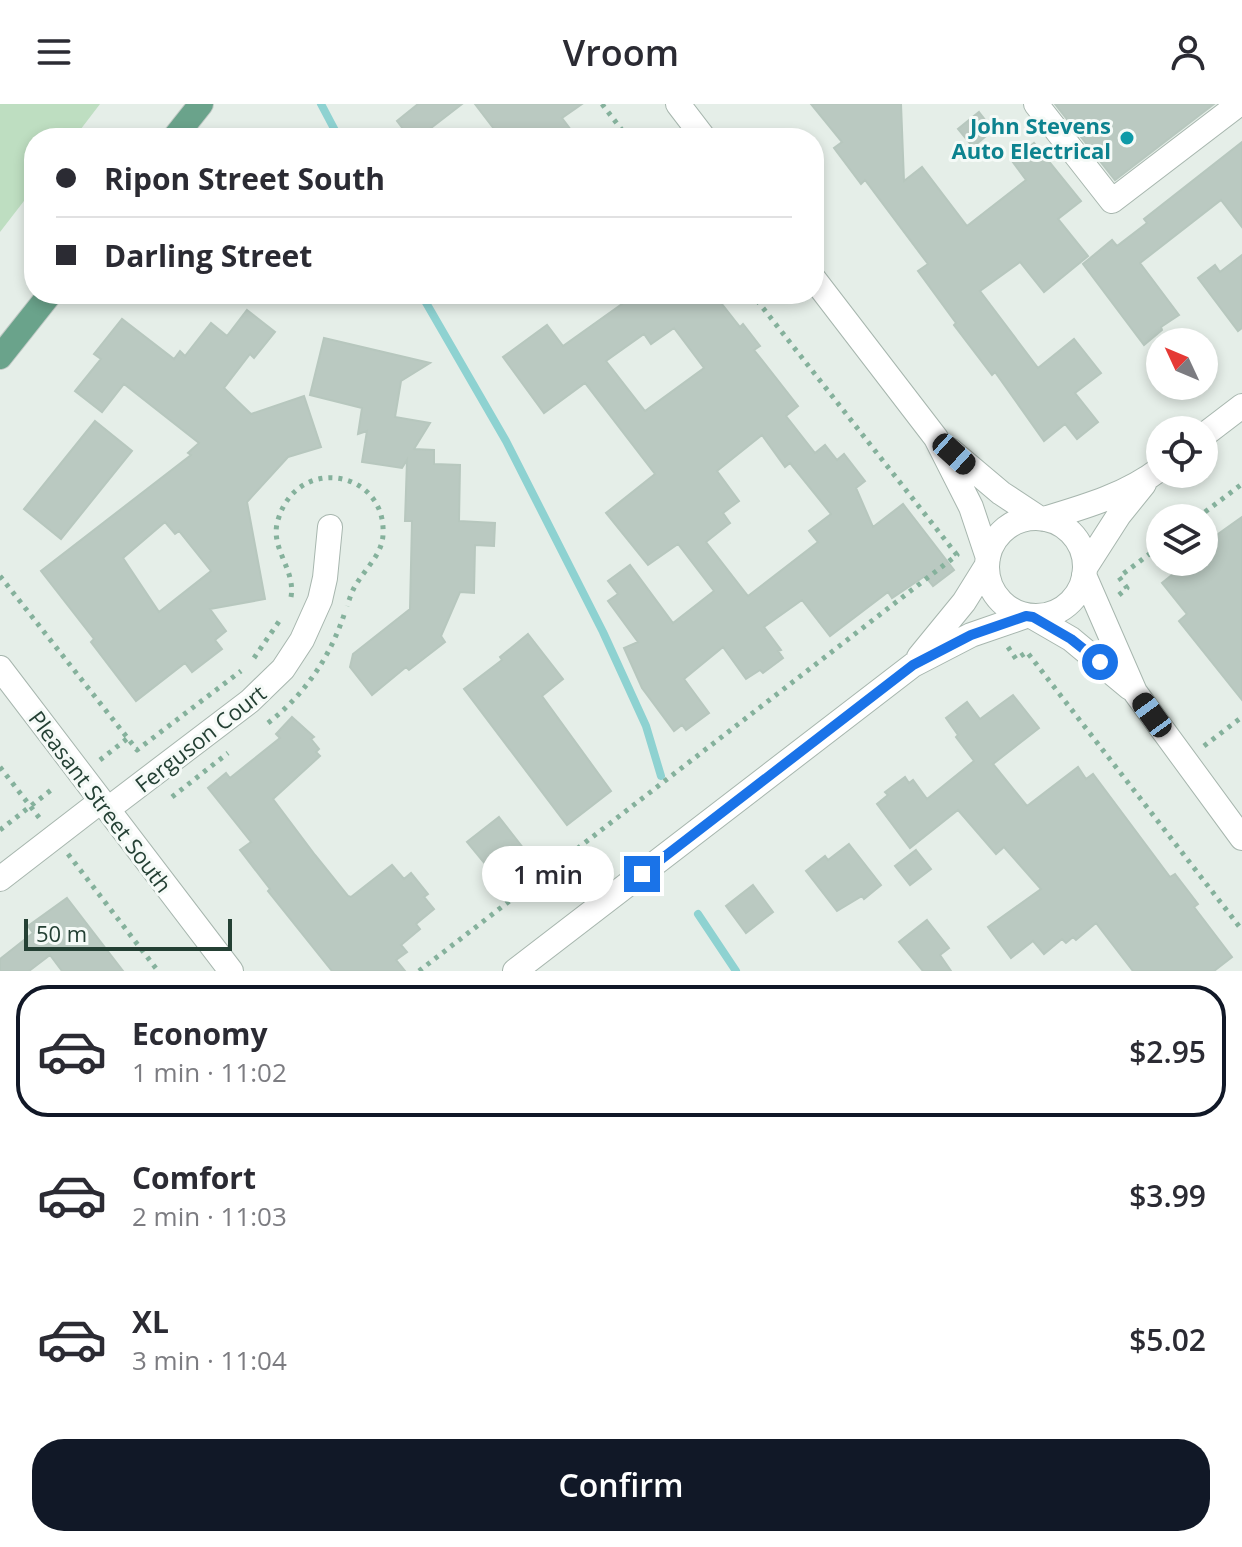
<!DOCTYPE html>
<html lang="en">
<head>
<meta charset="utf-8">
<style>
	body { margin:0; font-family:"Open Sans",sans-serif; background:#f2f2f3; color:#2b2b33; height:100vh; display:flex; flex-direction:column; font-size:30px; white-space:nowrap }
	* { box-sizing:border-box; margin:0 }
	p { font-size:26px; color:#7c7c81 }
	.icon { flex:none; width:44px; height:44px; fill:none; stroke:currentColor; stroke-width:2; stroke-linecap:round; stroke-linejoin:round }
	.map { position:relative; height:867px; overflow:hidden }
	.details { display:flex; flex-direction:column; background:#fff; flex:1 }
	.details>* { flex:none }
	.hud { position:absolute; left:24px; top:24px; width:800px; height:176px; border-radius:32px; box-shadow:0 4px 12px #0003; display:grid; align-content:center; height:176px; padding:0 32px; background:#fff }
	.needle { width:52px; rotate:314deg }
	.fabs { position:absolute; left:1146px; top:224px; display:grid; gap:16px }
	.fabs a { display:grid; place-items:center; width:72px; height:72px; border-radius:50%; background:#fff; box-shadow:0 4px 12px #0003; font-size:40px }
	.scale { position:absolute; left:24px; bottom:20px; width:208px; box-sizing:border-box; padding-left:8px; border:4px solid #244034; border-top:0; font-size:22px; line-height:28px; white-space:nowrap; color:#244034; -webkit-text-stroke:6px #f5faf7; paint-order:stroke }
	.end { position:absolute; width:36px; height:36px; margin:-18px; border:10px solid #1a73e8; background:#fff; box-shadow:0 0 0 4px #fff }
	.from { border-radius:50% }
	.bubble { position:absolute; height:56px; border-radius:28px; background:#fff; box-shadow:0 4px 12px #0003; font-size:26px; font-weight:600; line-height:56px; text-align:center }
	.car { position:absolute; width:24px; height:48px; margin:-24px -12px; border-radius:10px; box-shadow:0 0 6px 2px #0007; background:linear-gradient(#222 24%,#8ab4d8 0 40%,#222 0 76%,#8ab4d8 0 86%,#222 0) }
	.hud b { display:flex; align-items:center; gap:28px; height:76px; font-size:30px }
	.hud b+b { border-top:2px solid #e1e1e2 }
	.hud i { width:20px; height:20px; background:#2b2b33 }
	ul { padding:14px 0 0; list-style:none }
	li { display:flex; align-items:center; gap:24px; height:132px; margin:0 16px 12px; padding:0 16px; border:4px solid transparent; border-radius:32px }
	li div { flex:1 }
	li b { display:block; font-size:30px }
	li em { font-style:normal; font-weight:600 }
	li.current { border-color:#111827 }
	li>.icon { width:72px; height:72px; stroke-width:1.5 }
	.primary-button { display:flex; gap:16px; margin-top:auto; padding:16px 32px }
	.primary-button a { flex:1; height:92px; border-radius:32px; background:#111827; color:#fff; font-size:32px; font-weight:600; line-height:92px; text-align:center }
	header { display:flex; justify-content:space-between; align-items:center; height:104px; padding:0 32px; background:#fff; font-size:36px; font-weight:600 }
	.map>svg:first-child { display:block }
</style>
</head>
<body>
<header><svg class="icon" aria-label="menu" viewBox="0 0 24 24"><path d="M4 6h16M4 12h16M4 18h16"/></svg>Vroom<svg class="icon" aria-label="person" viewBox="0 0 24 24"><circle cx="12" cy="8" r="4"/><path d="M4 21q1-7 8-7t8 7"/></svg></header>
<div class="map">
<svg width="1242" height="867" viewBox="0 0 1242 867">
	<rect width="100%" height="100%" fill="#e5eee8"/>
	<path fill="#bedec1" d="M0,0H100L74,34H34V84L0,128Z"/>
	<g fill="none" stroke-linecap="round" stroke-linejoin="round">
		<path stroke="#8ed2d1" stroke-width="8" d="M321,0L339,34
			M421,190L506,337L603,528L646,622L661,672
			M698,810L736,867"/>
	</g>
	<path fill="#bac9c1" stroke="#b7c7be" stroke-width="2" fill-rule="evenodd" d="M418,0H462L418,34H410L397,17Z
		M475,0H582L562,14L577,34H501Z
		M811,0H901L904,77L922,63L967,122L1026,76L1012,57L1034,39L1081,97L1058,115L1088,152L1044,188L1020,158L980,187L1038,264L1074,235L1101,269L1075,289L1098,318L1077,335L1065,320L1044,337L995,268L992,271L954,221L956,219L918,167L928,160L865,76L861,80L834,44L842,38Z
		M1055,0H1214L1115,76Z
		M979,8L993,26L973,43L958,25Z
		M1242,38V123L1221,96L1140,159L1179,211L1161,223L1162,226L1144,241L1083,160L1112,136L1117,142L1147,119L1144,115Z
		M1242,151V224L1238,227L1198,174L1215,161L1220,168Z
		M636,190H714L740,223L743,220L760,242L754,246L798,302L786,312L815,349L825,341L837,356L844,350L865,377L856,384L873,423L903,400L954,466L933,482L925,472L892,494L888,488L830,532L802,496L764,523L781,546L778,547L783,554L763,569L760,566L746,575L723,543L684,575L709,609L686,626L682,621L674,627L642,584L624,544L638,538L608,497L618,490L608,477L630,461L673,519L714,487L678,440L648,461L606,409L655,370L585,279L544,309L503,253L547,221L563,242ZM674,224L704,264L645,307L606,257L644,230L651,240ZM762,331L785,363L790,359L831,410L809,427L818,438L748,492L706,438L730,419L723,409L739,397L717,367Z
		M247,206L275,228L254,254L250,250L224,284L251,310L304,292L321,343L288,353L247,398L265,495L210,505L226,527L215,536L222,545L192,568L185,559L136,597L91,538L94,535L41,467L191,351L188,349L199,339L124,280L102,308L75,287L101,255L94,250L122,215L174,255L180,247L185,252L211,219L227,232ZM165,418L175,430L179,427L211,467L159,508L123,454Z
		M324,234L430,259L401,277L395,313L430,319L414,345L434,346V360L460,361L459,417L495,419L494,442L475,441L474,489L460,488L441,532L445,538L409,566L406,563L372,591L350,563L353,550L410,505L412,417H405L407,356L402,364L362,358L367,327L358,330L362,304L310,291Z
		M95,317L132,347L61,435L24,405Z
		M1242,413V596L1179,517L1187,510L1162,479L1188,458H1204V440Z
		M528,530L563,575L542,592L611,687L567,721L464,585L502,556L500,553Z
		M1013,591L1039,624L993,660L1027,702L1078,663L1086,675L1093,670L1170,773L1175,770L1198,800L1194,803L1232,853L1214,867H1133L1096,819L1076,836L1073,833L1066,839L1062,835L1044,850L1033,837L1011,854L988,823L1041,785L1004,743L996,750L958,706L910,744L877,700L888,691L885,688L905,673L909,679L913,676L927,695L974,657L956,633L958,631L946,614L967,598L980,615Z
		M292,613L314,633L311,635L319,645L316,648L320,652L273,695L315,751L348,792L351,793L392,761L404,775L411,769L428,790L424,793L434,805L416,820L420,825L401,841L407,848L396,856L405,867H332L268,787L270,785L240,746L251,738L208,684L226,669L230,674L280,634L276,630Z
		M499,713L531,754L500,778L467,738Z
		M849,740L881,781L864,795L862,792L837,807L806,767L825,752L828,756Z
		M916,746L931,765L910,781L895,762Z
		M753,781L773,808L746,829L726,802Z
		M67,794L123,867H62L50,851L29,867H0V855L33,829L28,822Z
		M927,816L949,844L940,851L951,867H923L899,838Z"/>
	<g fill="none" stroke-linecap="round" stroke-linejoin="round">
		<defs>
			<path id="minor" d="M678,0L704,34
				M1036,0L1112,97L1239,0
				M814,175L936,334L971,403L988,454
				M1204,331L1242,302
				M950,346L1001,389L1039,414
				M987 463a49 49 0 1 1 98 0a49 49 0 1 1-98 0Z
				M1044,415C1084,403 1126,391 1160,365
				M1085,464L1119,411L1144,380
				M1084,471L1135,588L1242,734
				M1033,513L1071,535L1130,584
				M919,553L964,498L987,461
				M0,564L231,867
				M108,705L250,597L283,565L302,536L320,496L325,474L330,423
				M0,775L101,697
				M515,867L913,561L971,531L1026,512"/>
			<path id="major" d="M174,34L201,0
				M0,253L50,190"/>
		</defs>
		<use href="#minor" stroke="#a7b6ae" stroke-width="26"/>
		<use href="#major" stroke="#c2cac6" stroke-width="26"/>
		<path stroke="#85b19c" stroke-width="5" stroke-dasharray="4 6" stroke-linecap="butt" d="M602,0L628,34
			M1197,414L1242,380
			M0,472L137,646L241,567
			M1119,491L1127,484L1119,473L1160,442
			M291,493C296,465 269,444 278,416C297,350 387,366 383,431C382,450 366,464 357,479C352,486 350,494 347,502
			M1008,543L1016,555L1027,548L1242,826
			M254,554L280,516
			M268,619C304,591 329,555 344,511
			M1204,642L1242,613
			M100,656L128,634
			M0,663L41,716
			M172,693L228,649
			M0,726L55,683
			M68,750L158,867
			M419,867L957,451L752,190"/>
		<use href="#minor" stroke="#fff" stroke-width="24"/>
		<use href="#major" stroke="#6aa38b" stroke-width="24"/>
	</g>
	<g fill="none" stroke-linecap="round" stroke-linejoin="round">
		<path stroke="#1a73e8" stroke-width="10" d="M642,770L913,561L971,531L1026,512L1033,513L1071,535L1100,558"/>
	</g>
	<circle fill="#0f9aa8" stroke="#f5faf7" stroke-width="3" cx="1127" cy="34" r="8"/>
	<g text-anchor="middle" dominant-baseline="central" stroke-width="6" stroke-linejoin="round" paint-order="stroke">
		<g font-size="22" font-weight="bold" fill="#0d838f" stroke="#f5faf7" text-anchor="end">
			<text x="1111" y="21">John Stevens<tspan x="1111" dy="25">Auto Electrical</tspan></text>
		</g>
		<g font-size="22" fill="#244034" stroke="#f5faf7">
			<text transform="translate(200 634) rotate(-38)">Ferguson Court</text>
			<text transform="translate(101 697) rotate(53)">Pleasant Street South</text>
		</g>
	</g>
</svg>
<div class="fabs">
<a><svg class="needle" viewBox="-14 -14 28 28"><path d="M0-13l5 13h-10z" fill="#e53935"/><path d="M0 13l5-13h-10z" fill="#7c7c81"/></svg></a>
<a><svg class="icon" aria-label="locate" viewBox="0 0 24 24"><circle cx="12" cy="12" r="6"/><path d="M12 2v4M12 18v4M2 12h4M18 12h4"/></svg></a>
<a><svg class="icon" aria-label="layers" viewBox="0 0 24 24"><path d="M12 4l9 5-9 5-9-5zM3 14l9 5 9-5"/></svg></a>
</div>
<div class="scale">50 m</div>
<i class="end from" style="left:1100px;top:558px"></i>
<i class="end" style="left:642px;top:770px"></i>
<div class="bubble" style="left:482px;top:742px;width:132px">1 min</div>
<i class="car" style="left:954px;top:350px;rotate:132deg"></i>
<i class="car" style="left:1152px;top:611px;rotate:324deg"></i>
<div class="hud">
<b><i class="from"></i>Ripon Street South</b>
<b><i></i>Darling Street</b>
</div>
</div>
<section class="details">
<ul>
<li class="current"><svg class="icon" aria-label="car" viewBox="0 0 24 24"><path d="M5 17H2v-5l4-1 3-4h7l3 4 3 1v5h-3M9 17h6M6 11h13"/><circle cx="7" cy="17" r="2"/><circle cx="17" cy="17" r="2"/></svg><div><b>Economy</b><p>1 min · 11:02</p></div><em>$2.95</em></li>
<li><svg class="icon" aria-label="car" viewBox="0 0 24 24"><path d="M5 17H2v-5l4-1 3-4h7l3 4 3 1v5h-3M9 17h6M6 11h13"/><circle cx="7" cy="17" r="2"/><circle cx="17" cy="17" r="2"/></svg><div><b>Comfort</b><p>2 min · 11:03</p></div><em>$3.99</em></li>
<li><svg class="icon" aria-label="car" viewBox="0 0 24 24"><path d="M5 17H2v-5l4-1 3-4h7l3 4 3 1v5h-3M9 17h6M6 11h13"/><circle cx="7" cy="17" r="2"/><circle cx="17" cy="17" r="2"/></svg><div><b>XL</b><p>3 min · 11:04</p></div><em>$5.02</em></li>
</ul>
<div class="primary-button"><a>Confirm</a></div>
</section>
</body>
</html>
